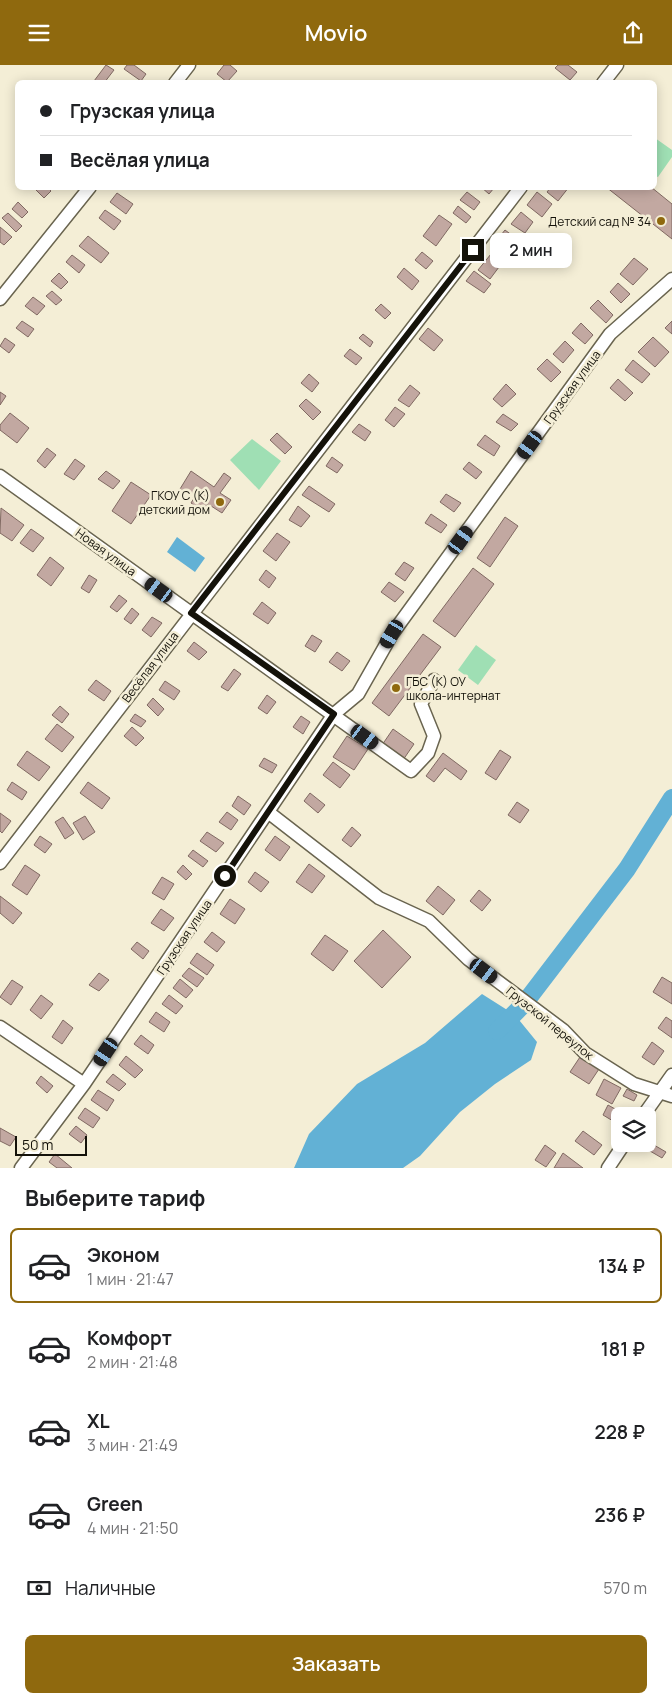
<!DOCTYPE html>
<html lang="ru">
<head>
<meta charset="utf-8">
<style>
	body { margin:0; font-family:Manrope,sans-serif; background:#f2f2f2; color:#202124; height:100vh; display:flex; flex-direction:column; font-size:19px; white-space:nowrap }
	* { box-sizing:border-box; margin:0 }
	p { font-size:16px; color:#757577 }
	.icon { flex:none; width:28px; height:28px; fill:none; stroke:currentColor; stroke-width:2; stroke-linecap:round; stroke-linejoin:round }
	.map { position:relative; height:1103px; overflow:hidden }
	.details { display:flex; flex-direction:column; background:#fff; flex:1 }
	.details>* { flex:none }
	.top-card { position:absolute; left:15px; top:15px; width:642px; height:110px; border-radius:8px; box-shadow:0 2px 12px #0003; display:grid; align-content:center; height:110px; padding:0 25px; background:#fff }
	.controls { position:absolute; left:611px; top:1042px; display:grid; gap:10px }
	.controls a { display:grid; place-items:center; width:45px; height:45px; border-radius:8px; background:#fff; box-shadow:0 2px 12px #0003; font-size:25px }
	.scale { position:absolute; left:15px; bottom:12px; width:72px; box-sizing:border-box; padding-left:5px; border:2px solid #14120a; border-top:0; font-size:14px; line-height:18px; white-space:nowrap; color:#14120a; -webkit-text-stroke:4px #f4eed6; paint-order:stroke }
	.end { position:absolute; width:22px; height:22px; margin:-11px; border:6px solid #14120a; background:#fff; box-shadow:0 0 0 2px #fff }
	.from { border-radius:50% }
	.bubble { position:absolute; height:35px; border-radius:8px; background:#fff; box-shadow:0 2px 12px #0003; font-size:16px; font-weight:600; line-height:35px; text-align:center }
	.car { position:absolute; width:15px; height:30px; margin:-15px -8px; border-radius:6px; box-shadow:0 0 4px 1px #0007; background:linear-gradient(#222 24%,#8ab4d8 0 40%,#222 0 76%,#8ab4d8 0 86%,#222 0) }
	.top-card b { display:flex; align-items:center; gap:18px; height:48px; font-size:19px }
	.top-card b+b { border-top:1px solid #e0e0e0 }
	.top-card i { width:12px; height:12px; background:#202124 }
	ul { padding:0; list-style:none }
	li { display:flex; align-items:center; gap:15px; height:75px; margin:0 10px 8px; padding:0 15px; border:2px solid transparent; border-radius:8px }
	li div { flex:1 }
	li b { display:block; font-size:19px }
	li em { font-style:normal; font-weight:600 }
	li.active { border-color:#8f690e }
	li>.icon { width:45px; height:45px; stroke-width:1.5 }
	h2 { padding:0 25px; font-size:22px; line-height:60px }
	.pay { display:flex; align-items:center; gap:12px; height:55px; padding:0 25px; font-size:19px }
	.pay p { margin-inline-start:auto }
	.primary-button { display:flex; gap:10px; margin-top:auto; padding:10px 25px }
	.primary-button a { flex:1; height:58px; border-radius:8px; background:#8f690e; color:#fff; font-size:20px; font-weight:600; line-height:58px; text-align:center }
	header { display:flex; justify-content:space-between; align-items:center; height:65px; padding:0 25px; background:#8f690e; color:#fff; font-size:22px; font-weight:600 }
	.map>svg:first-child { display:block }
</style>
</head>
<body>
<header><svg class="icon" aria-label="menu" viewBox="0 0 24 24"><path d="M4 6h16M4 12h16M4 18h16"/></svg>Movio<svg class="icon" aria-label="share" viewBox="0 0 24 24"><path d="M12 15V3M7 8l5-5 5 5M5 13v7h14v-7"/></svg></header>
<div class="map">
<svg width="672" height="1103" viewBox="0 0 672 1103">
	<rect width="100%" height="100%" fill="#f4eed6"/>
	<path fill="#9fdfb4" d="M655,73L672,85V92L658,112L655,111Z
		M252,374L281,396L259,425L230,395Z
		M476,580L496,595L478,620L458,605Z"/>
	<path fill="#62b1d5" d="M177,472L205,493L195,507L167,487Z
		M482,929L515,950L537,977L531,995L495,1019L460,1047L420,1091L403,1103H294L309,1069L357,1019L425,978Z"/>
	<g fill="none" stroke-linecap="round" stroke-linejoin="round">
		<path stroke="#62b1d5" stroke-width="18" d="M530,931L627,804L672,733
			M497,966L521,942"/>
	</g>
	<path fill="#c2a8a1" stroke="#806962" d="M106,0L114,5L104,18H96L94,16Z
		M127,0H134L146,9L141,16L124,4Z
		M224,0H230L237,6L227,17L217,9Z
		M558,0H568L577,7L570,15L555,3Z
		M33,122H47L51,126L44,133Z
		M481,122H494V123L489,129Z
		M551,122H569L558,136L547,127Z
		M606,122H651L672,139V174Z
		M467,127L480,137L474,145L460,135Z
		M537,127L552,139L542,152L527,140Z
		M117,128L133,139L126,149L110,137Z
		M18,137L28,147L22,153L12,144Z
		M458,141L471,152L466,158L453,148Z
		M105,145L121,156L114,165L99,153Z
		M521,147L533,157L525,168L511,159Z
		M8,148L22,161L16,167L2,153Z
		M439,150L452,159L436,181L423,171Z
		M0,162L12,172L4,180L0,177Z
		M505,165L521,177L506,196L499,191L505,182L497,175Z
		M88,171L109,188L101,198L79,181Z
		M422,187L433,196L426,204L415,195Z
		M491,189L502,198L490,214L478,205Z
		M72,190L85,200L79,208L66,197Z
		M634,193L648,204L633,220L620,209Z
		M404,203L419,216L412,225L397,212Z
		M474,206L491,219L484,228L466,216Z
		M59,208L68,217L61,224L51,216Z
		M618,218L630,229L621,238L610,227Z
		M52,226L62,235L56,240L46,231Z
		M33,232L45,241L37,250L25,241Z
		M598,235L613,250L606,258L590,243Z
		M381,239L391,248L385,254L375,245Z
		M22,256L34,264L28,272L16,263Z
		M672,256V269L665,263Z
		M581,258L593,270L585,279L572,268Z
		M428,263L443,275L434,286L419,274Z
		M363,269L373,277L370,282L359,273Z
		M653,272L669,287L655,302L638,287Z
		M5,273L15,280L9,288L0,281Z
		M565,276L574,285L563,298L553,289Z
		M350,284L362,293L356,300L344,291Z
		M547,294L561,307L551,317L537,304Z
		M633,295L650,309L642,318L625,305Z
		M309,309L319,318L312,327L301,318Z
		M618,314L633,328L625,336L610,323Z
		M506,319L516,329L502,342L493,334Z
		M410,320L420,328L409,342L398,335Z
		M0,327L6,331L0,340Z
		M306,334L321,347L313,355L299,341Z
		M395,342L405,349L394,362L385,355Z
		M10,348L29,363L17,378L0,365V360Z
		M503,349L518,359L511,366L496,357Z
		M359,359L371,367L365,376L352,367Z
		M277,368L292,382L285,389L270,375Z
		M485,370L500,381L494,391L477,380Z
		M47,383L56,390L45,403L37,396Z
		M332,392L343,400L337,408L326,401Z
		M75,394L85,401L74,415L64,409Z
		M469,397L482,407L476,414L463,404Z
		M106,406L120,416L113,424L98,414Z
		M191,406L214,422L224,408L231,413L220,428L231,435L222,448L208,439L203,446L191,438L194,433L180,424Z
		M131,417L151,430L131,459L112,446Z
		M309,421L335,439L329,447L302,430Z
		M446,429L461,438L454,447L440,437Z
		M298,441L310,451L301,462L289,455Z
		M1,443L24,460L12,476L0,468Z
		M431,449L447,460L441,468L425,458Z
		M505,452L518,461L490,502L477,493Z
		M31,464L44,473L33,487L20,478Z
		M277,468L290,477L276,496L263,486Z
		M50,492L64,503L51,521L37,510Z
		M404,497L414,503L405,516L395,509Z
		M473,503L494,519L455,572L433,556Z
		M266,505L276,513L269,523L259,515Z
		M89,510L97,515L89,528L81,523Z
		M389,517L404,527L395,537L381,527Z
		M119,530L127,536L117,547L110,542Z
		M262,537L276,548L268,559L253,549Z
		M132,543L139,549L131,559L124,554Z
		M152,552L162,558L151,572L142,565Z
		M423,569L441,582L389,651L372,638Z
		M312,570L322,576L315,587L305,581Z
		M194,577L207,587L199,595L187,586Z
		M337,587L350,596L342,606L329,597Z
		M234,604L241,609L228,626L221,622Z
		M96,615L111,626L104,636L88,625Z
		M165,616L180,626L174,635L159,625Z
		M267,630L276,637L267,649L258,643Z
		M153,633L164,644L158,651L147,640Z
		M60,641L69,649L62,658L52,650Z
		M135,649L146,656L141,662L130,656Z
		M301,651L310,657L303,669L293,662Z
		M57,659L74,672L62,687L45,674Z
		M132,662L144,673L136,681L124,671Z
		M393,664L414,679L403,695L382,680Z
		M347,671L368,684L354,705L333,692Z
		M500,685L511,692L496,715L485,708Z
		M27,686L50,702L39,716L17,700Z
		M443,688L467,706L461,715L445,703L434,717L426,711Z
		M264,693L277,700L272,708L259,701Z
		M333,697L350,710L340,723L323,710Z
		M12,717L27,727L22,735L7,725Z
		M88,717L110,733L102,744L80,728Z
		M310,728L325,740L318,748L304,736Z
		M238,731L251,740L244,750L232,741Z
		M517,737L529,745L520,758L508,750Z
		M227,747L238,755L231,765L219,757Z
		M0,748L11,756L2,768L0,766Z
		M85,751L95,767L83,775L73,758Z
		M63,752L74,768L65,774L55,757Z
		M352,762L361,770L351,782L342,775Z
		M207,767L224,778L216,787L200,776Z
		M40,771L52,779L45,788L34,780Z
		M275,771L290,782L280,796L265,785Z
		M193,785L208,796L203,802L188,791Z
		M309,799L325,811L312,828L296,817Z
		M25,800L40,810L27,830L12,820Z
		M183,800L192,809L186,815L177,807Z
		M255,807L269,817L261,827L248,817Z
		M162,812L174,819L164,835L152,828Z
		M438,821L455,835L443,850L426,836Z
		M479,825L491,835L482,846L470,836Z
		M0,831L22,848L13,859L0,848Z
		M230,834L245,844L235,859L220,849Z
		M161,844L174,853L164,866L151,858Z
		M383,865L411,892L382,923L354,896Z
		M212,867L225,877L217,887L204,877Z
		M325,870L348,886L333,906L311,889Z
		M137,877L149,886L143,894L131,884Z
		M197,888L214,900L207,910L190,898Z
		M189,903L204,913L197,922L182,911Z
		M99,908L109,915L99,926L89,920Z
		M662,912L672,918V939L653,927Z
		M180,914L193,925L186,933L173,923Z
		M12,915L23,922L11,940L0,932Z
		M41,930L53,939L41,954L30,945Z
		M169,930L183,941L176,949L162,939Z
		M156,947L170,957L164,967L149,957Z
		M666,952L672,956V973L658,963Z
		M63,955L73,963L62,979L52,972Z
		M141,970L154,980L148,989L134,979Z
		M652,977L664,986L654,1000L642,992Z
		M126,991L143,1005L135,1013L119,1000Z
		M580,992L599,1004L589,1019L570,1007Z
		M113,1009L126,1019L119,1026L106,1017Z
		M41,1011L53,1021L47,1028L36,1018Z
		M604,1014L621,1023L612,1039L596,1030Z
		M627,1024L637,1030L634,1036L623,1031Z
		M98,1025L114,1035L107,1046L91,1035Z
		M608,1040L624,1049L620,1051L618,1059L603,1050Z
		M85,1043L100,1053L93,1063L78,1053Z
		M76,1061L87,1070L81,1078L69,1069Z
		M0,1063L16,1072L10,1081L0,1076Z
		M583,1066L602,1080L594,1090L575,1076Z
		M545,1080L556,1088L546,1102L535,1095Z
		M654,1080L666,1087L662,1093L650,1086Z
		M563,1088L583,1103H554Z
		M55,1089L72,1103H57L49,1097Z"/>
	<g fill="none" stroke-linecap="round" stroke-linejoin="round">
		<defs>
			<path id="minor" d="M175,18L189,0
				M603,18L617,0
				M0,234L90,122
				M0,411L411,706L428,688L434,671L421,639L434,615
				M268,747L379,833L429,856L468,894L563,965L585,988L634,1019L672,1031
				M0,798L521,122
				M0,962L84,1019
				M643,1051L672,1010
				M21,1103L84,1019L334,649L358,629L392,569L610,269L672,214
				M608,1103L624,1079"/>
		</defs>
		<use href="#minor" stroke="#69644f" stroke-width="15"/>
		<use href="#minor" stroke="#fff" stroke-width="12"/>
	</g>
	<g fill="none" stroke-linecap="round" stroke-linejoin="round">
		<path stroke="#14120a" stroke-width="6" d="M225,811L334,649L191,548L473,185"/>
	</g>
	<g fill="#8f690e" stroke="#f4eed6" stroke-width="2">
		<circle cx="661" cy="156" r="5"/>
		<circle cx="220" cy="437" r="5"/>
		<circle cx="396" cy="623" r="5"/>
	</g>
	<g text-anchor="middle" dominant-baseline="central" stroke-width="5" stroke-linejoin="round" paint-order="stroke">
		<g font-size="12" fill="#14120a" stroke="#f4eed6" text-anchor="end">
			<text x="651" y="156">Детский сад № 34</text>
			<text x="210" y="430">ГКОУ С (К)<tspan x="210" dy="14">детский дом</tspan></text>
			<text x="406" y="616" text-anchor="start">ГБС (К) ОУ<tspan x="406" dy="14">школа-интернат</tspan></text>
		</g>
		<g font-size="12" fill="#14120a" stroke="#f4eed6">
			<text transform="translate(572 322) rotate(-54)">Грузская улица</text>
			<text transform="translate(106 487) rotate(36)">Новая улица</text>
			<text transform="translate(150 602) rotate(-53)">Весёлая улица</text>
			<text transform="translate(184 872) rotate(-56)">Грузская улица</text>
			<text transform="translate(550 958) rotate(39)">Грузской переулок</text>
		</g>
	</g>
</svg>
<div class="controls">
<a><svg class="icon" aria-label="layers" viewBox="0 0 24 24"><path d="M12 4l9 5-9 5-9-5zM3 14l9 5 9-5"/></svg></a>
</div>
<div class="scale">50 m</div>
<i class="end from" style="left:225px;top:811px"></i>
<i class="end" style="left:473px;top:185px"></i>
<div class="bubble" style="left:490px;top:168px;width:82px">2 мин</div>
<i class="car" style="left:530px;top:380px;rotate:216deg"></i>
<i class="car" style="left:461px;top:475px;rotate:36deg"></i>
<i class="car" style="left:159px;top:525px;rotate:306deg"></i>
<i class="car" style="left:392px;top:569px;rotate:210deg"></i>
<i class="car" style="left:365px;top:672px;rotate:126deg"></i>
<i class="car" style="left:484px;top:906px;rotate:127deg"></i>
<i class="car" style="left:106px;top:987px;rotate:214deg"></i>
<div class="top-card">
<b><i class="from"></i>Грузская улица</b>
<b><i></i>Весёлая улица</b>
</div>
</div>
<section class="details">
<h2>Выберите тариф</h2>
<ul>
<li class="active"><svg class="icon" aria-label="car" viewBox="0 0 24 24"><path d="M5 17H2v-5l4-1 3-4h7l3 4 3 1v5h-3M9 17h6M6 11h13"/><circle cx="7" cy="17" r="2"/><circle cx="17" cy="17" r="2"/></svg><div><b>Эконом</b><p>1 мин · 21:47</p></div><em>134 ₽</em></li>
<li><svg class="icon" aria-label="car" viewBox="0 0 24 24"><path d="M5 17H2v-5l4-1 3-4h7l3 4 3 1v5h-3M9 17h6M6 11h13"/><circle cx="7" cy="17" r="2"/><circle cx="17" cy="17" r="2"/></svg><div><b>Комфорт</b><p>2 мин · 21:48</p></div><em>181 ₽</em></li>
<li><svg class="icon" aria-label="car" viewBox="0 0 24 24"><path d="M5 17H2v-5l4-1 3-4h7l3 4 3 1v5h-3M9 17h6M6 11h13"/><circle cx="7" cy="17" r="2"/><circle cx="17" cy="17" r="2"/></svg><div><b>XL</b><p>3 мин · 21:49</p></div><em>228 ₽</em></li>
<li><svg class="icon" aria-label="car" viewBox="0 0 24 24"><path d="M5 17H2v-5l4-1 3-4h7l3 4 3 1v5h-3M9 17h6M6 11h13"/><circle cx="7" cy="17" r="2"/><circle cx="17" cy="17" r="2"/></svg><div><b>Green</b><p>4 мин · 21:50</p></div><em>236 ₽</em></li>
</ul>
<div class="pay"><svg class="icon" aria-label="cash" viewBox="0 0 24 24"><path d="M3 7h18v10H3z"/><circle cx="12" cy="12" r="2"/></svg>Наличные<p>570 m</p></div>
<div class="primary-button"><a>Заказать</a></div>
</section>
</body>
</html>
